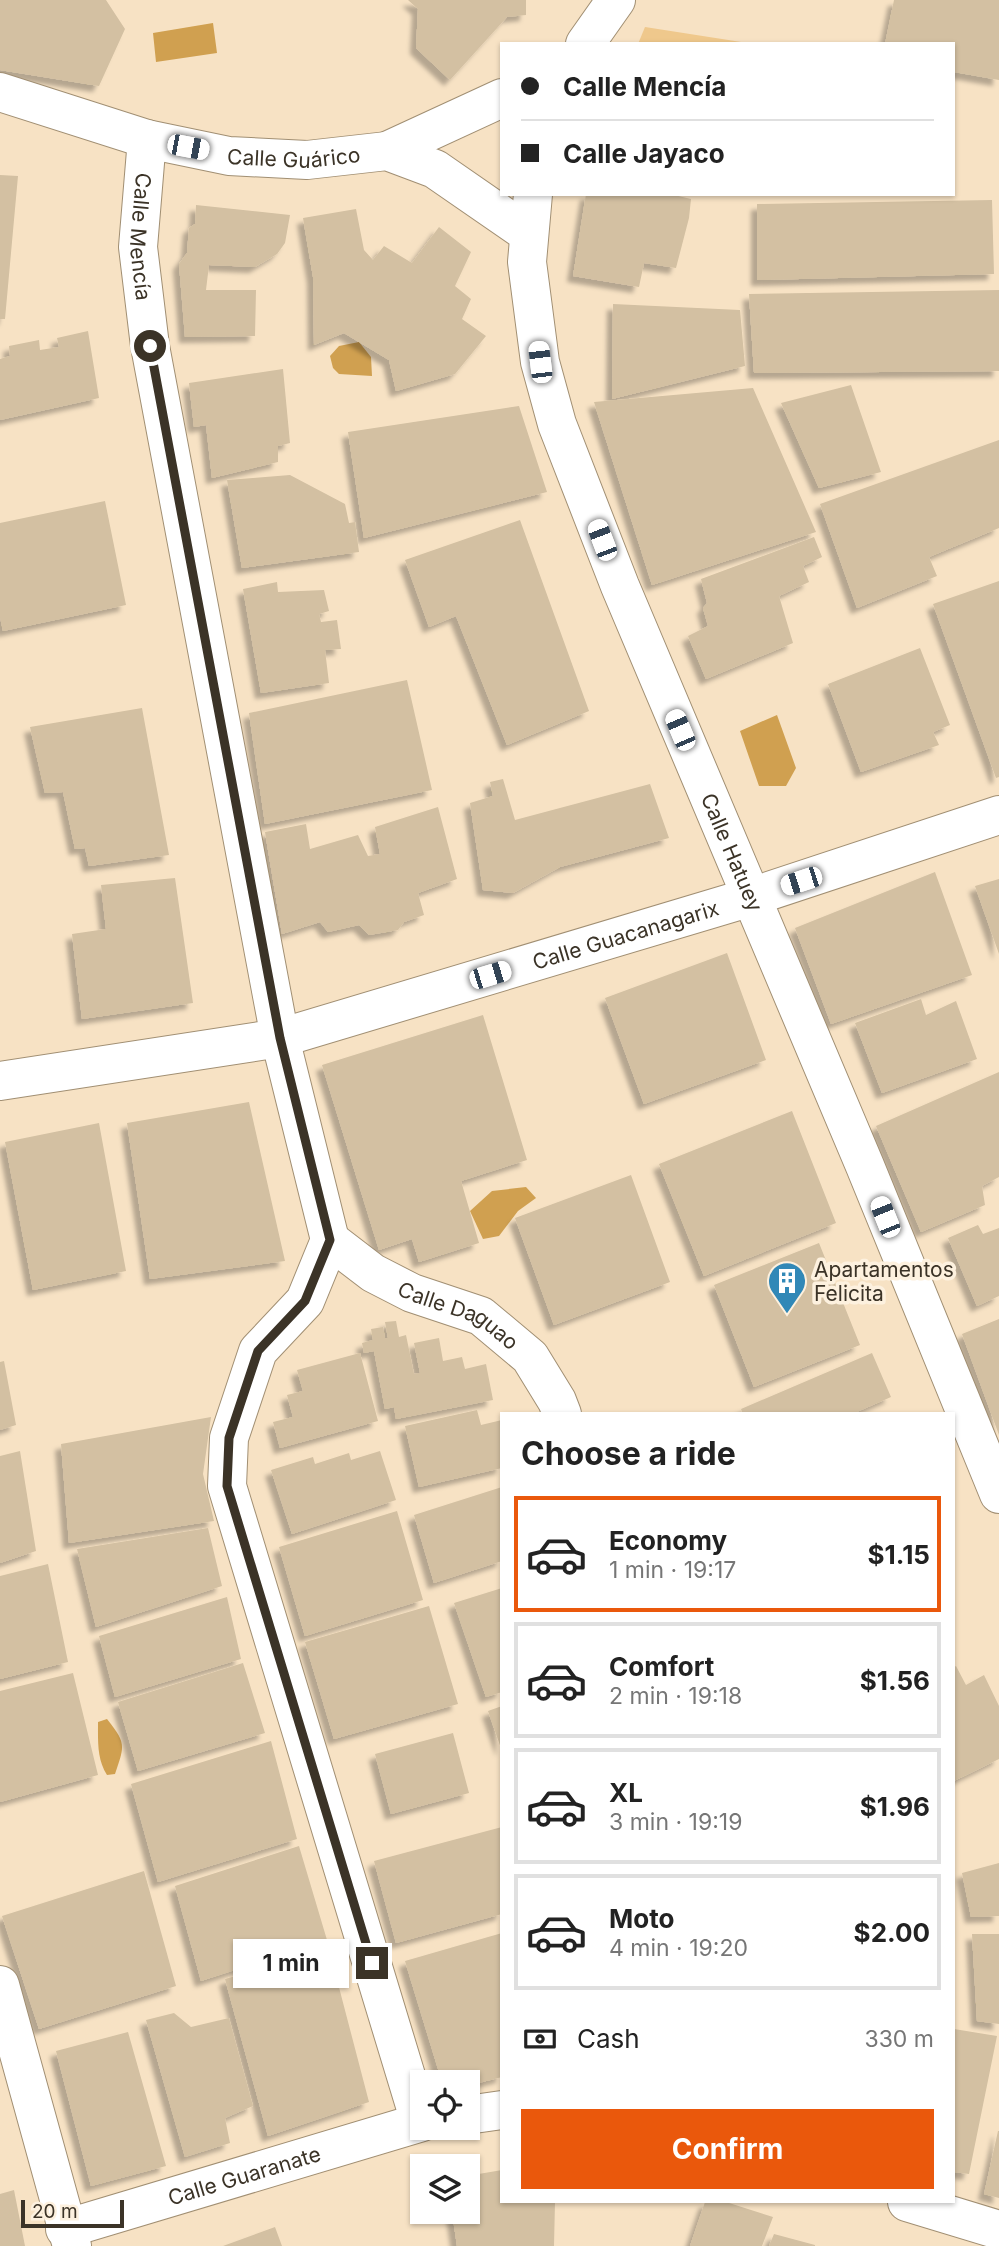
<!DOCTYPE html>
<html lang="en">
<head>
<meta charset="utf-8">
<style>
	body { margin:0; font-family:Inter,sans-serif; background:#f6f6f6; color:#222; height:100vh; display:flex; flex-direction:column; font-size:26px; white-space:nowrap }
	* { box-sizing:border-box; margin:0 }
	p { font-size:23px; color:#767676 }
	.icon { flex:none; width:38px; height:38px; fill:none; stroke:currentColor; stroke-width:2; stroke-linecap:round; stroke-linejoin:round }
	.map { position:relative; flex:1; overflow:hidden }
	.sheet { position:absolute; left:500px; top:1412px; width:455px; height:791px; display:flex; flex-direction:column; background:#fff; border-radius:0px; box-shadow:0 2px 5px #0004 }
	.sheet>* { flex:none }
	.banner { position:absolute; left:500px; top:42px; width:455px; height:154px; border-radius:0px; box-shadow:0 2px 5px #0004; display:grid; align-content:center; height:154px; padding:0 21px; background:#fff }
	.tools { position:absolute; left:410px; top:2070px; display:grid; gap:14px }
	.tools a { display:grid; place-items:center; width:70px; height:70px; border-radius:0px; background:#fff; box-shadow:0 2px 5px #0004; font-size:35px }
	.scale { position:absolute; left:21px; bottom:18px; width:103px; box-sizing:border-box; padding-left:7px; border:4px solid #3b3327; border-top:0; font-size:19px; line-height:24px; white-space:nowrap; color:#3b3327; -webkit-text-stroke:5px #fdf1df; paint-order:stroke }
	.end { position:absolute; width:32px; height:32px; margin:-16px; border:9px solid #3b3327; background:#fff; box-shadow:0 0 0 4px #fff }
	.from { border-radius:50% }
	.bubble { position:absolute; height:49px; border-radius:0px; background:#fff; box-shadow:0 2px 5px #0004; font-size:23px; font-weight:700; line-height:49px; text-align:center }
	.car { position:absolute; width:21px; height:42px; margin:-21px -10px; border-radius:9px; box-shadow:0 0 5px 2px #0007; background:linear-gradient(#fff 24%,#345 0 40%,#fff 0 76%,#345 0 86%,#fff 0) }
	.banner b { display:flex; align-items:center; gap:24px; height:66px; font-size:26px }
	.banner b+b { border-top:2px solid #e0e0e0 }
	.banner i { width:18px; height:18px; background:#222 }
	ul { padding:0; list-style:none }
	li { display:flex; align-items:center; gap:21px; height:116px; margin:0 14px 10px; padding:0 7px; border:4px solid #e0e0e0; border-radius:0px }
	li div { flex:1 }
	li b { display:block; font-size:26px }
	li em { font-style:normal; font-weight:700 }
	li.on { border-color:#ea580c }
	li>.icon { width:63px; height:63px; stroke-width:1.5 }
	h2 { padding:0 21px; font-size:32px; line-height:84px }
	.pay { display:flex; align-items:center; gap:18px; height:77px; padding:0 21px; font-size:26px }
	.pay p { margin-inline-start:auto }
	.button { display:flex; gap:14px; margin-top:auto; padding:14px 21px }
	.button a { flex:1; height:80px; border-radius:0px; background:#ea580c; color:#fff; font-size:28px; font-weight:700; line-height:80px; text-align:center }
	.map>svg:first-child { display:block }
</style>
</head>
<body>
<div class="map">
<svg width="999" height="2246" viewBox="0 0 999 2246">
	<defs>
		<filter id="shadow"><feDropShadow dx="-6" dy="6" stdDeviation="2" flood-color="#0004"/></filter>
	</defs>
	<rect width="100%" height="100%" fill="#f7e2c4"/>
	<path fill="#efc88c" d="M645,27L754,44H638Z"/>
	<path fill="#d0a050" d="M213,23L217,53L156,62L153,33Z
		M359,342L371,357L372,376L339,374L333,368L330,356L339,346Z
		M777,715L796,768L786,786H759L740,731Z
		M526,1187L536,1198L518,1211L499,1236L483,1239L470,1211L492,1191Z
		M107,1719C126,1743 125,1745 115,1774L107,1775C97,1759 98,1742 98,1722Z"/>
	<path fill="#d3c0a2" filter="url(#shadow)" d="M0,0H106L125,29L99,86L0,70Z
		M408,0H526V15L507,17L450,80L416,48L418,9Z
		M894,0H999V80L954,72V44H885Z
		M0,175L18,176L5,319H0Z
		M586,194H670L691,199L689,218L676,268L644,263L639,287L573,276Z
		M992,200L994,274L757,280V204Z
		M196,205L290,215L285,243L277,254L255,267L209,265L206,290H256L255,336L185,337L179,264L187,253L189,228L195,224Z
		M356,209L364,250L373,260L384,246L412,263L439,227L471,252L455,286L471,299L462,319L486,336L455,374L396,391L389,360L344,333L314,345L313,277L303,218Z
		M999,290V371L754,373L749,294Z
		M613,304L740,310L745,366L612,399Z
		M88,331L99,398L0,420V359L10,356L9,346L39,340L40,350L59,347L57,338Z
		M283,369L290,443L278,446V462L212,478L206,425L194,427L189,383Z
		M851,385L881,472L819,488L781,403Z
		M753,388L816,532L652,585L594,402Z
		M519,406L547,492L364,538L348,432Z
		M999,440V528L929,557L937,576L857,608L820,504Z
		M290,475L345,504L349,523L355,522L359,552L242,568L227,480Z
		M105,501L126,605L3,631L0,617V523Z
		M520,520L589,711L507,745L456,616L429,627L405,560Z
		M814,537L822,557L803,566L809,582L779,596L793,643L706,679L688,636L708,626L703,608L707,603L701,579Z
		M999,581V777L996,778L933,604Z
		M277,582L278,592L324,590L329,611L319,614L321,622L337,620L341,649L325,650L329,683L261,693L243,589Z
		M920,648L950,725L933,732L939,745L861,772L828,684Z
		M407,680L432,790L265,824L249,713Z
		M142,708L169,855L89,866L85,848L75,849L63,792L45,793L30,727Z
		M503,779L515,820L650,784L669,838L560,867L513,893L483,890L470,803L493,796L490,782Z
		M438,807L457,879L418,893L424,915L404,922L398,930L369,935L359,925L328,932L320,922L282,934L265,832L306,824L310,849L358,835L368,856L380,854L375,827Z
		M935,872L972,975L831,1024L795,928Z
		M175,878L193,1003L82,1019L72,934L106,929L101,885Z
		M999,879V954L975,886Z
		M727,953L766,1060L644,1104L605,998Z
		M921,999L926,1015L956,1001L977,1059L882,1093L855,1023Z
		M483,1015L527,1160L461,1181L479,1243L419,1262L412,1239L379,1250L322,1065Z
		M999,1072V1177L982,1186L985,1205L921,1232L876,1126Z
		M249,1102L285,1261L150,1279L127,1123Z
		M792,1111L836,1223L704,1276L659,1164Z
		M99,1123L126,1271L33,1290L5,1142Z
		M631,1175L670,1282L554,1325L515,1218Z
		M978,1225L983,1234L999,1228V1296L977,1306L948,1238Z
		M819,1243L860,1345L754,1387L714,1285Z
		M999,1319V1435L962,1334Z
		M396,1321L399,1337L406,1335L414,1374L420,1373L414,1343L439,1338L443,1361L462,1357L465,1369L486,1364L493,1400L396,1419L394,1407L385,1409L374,1351L364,1353L362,1343L373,1340L371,1329L383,1327L385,1338H388L385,1322Z
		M360,1353L378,1421L280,1448L273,1422L293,1417L287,1395L303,1391L297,1370Z
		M872,1353L891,1397L852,1414H743L741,1409Z
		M4,1361L16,1425L0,1430V1362Z
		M477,1410L481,1425L502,1420V1468L419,1487L405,1426Z
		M211,1417L203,1474L214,1521L69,1543L61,1444Z
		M20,1451L36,1551L0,1563V1456Z
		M380,1451L396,1500L292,1534L271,1470L313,1457L315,1464L349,1453L351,1460Z
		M502,1487V1561L434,1583L414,1515Z
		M397,1511L423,1600L305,1636L279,1547Z
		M208,1528L222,1586L96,1627L77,1549Z
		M48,1564L68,1662L0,1679V1576Z
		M502,1588V1692L486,1697L454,1603Z
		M227,1597L241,1659L115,1697L99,1636Z
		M429,1606L458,1704L334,1739L305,1642Z
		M243,1663L265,1733L138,1771L118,1702Z
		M956,1666L966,1685L984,1675L999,1706V1759L954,1781V1667Z
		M73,1673L98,1775L0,1802V1691Z
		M502,1706V1751L488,1711Z
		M453,1733L469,1793L391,1814L375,1754Z
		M271,1741L297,1839L158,1882L131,1784Z
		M502,1827V1914L396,1943L374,1861Z
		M299,1846L327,1940L201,1981L175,1886Z
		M999,1863V1916L971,1917L962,1873Z
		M144,1871L176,1986L39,2029L2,1916Z
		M502,1933V2077L467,2086V2082H442L405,1961Z
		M972,1934H999V2024L977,2021Z
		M329,1949L369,2102L268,2136L225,1979Z
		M174,2013L191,2027L229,2018L253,2106L225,2118L230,2143L185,2157L146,2020Z
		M954,2029L997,2036L969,2174L954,2172Z
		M128,2032L166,2166L91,2186L56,2051Z
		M998,2131H999V2198L984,2194Z
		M502,2170V2202H555L554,2246H457L452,2212H467V2176Z
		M14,2190L25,2246H0V2194Z
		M705,2202H726L773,2217L762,2246H690Z
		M275,2227L282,2246H223Z
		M774,2234L815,2245V2246H769Z"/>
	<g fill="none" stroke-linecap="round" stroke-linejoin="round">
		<defs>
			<g id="minor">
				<path d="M585,44L616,0"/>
				<path id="s1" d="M0,92L147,139L229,156L307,160L387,151L435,169L529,234"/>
				<path id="s2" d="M147,139L138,247L150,346L280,1038L330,1240"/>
				<path d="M387,151L502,98"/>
				<path id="s3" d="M533,194L527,262L540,362L557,424L620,586L865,1166L999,1494"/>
				<path id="s4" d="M0,1081L280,1038L751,897L999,815"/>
				<path d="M330,1240L305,1301L258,1351L229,1438L227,1486L420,2122"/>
				<path id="s5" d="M330,1240L373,1273L412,1293L481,1316L530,1357L557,1401L562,1414"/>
				<path d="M0,1985L72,2246"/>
				<path d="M467,2115L502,2110"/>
				<path d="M907,2202L999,2230"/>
				<path id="s6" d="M65,2229L422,2122"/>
			</g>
		</defs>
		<use href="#minor" stroke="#a18f73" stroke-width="40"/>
		<use href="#minor" stroke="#fff" stroke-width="38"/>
	</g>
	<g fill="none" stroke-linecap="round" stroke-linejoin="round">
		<path stroke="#3b3327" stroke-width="9" d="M150,346L280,1038L330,1240L305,1301L258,1351L229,1438L227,1486L372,1963"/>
	</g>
	<defs>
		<symbol id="building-pin" viewBox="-11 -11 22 30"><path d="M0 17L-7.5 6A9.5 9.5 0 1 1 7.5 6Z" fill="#3188b7" stroke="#fdf1df"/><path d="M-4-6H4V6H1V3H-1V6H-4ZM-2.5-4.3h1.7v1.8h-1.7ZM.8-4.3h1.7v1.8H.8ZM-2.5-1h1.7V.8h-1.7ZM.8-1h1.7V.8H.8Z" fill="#fff"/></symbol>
	</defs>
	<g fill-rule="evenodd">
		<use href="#building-pin" x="765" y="1259" width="44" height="60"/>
	</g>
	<g text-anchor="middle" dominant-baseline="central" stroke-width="7" stroke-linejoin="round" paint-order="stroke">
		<g font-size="21" fill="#3b3327" stroke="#fdf1df">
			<text stroke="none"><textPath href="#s1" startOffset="303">Calle Guárico</textPath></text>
			<text stroke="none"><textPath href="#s2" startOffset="98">Calle Mencía</textPath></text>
			<text stroke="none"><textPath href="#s3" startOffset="696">Calle Hatuey</textPath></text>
			<text stroke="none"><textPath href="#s4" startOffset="644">Calle Guacanagarix</textPath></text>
			<text stroke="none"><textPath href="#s5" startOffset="150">Calle Daguao</textPath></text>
			<text stroke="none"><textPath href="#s6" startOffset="187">Calle Guaranate</textPath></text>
		</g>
		<g font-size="21" fill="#3b3327" stroke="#fdf1df" text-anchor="start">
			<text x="814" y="1269">Apartamentos<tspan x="814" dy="24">Felicita</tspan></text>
		</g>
	</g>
</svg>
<div class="tools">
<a><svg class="icon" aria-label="locate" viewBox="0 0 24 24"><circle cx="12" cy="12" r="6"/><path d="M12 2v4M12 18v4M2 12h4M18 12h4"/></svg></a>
<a><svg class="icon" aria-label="layers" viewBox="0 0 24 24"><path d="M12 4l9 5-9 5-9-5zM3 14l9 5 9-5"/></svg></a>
</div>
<div class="scale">20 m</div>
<i class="end from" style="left:150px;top:346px"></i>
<i class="end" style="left:372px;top:1963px"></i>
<div class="bubble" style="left:233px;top:1939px;width:116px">1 min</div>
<i class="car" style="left:188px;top:147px;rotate:101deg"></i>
<i class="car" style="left:540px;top:362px;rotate:353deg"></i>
<i class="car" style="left:602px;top:540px;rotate:339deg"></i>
<i class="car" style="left:680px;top:730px;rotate:337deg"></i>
<i class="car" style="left:801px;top:881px;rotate:252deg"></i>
<i class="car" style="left:490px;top:975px;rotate:73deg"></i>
<i class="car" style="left:885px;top:1217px;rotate:338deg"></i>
<div class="banner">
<b><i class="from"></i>Calle Mencía</b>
<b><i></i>Calle Jayaco</b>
</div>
<section class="sheet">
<h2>Choose a ride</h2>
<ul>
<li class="on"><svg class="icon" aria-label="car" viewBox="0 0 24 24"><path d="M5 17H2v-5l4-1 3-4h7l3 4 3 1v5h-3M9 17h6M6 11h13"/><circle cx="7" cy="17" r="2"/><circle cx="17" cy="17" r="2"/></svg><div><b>Economy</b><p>1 min · 19:17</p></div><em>$1.15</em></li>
<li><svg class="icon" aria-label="car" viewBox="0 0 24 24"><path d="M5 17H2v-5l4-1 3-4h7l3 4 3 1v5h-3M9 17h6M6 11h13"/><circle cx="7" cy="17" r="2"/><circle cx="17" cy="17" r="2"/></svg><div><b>Comfort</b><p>2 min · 19:18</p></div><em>$1.56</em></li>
<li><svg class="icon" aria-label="car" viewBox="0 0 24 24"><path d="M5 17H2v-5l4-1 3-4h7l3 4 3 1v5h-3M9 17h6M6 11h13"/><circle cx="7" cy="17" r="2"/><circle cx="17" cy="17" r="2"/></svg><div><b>XL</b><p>3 min · 19:19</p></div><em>$1.96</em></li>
<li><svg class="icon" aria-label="car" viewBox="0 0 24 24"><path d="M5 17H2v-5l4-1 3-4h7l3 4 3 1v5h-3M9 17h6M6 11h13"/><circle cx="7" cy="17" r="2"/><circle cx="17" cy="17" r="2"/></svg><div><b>Moto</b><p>4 min · 19:20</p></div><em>$2.00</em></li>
</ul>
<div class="pay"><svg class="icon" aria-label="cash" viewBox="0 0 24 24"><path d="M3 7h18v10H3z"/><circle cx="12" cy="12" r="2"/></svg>Cash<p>330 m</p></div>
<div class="button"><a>Confirm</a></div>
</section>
</div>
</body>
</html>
